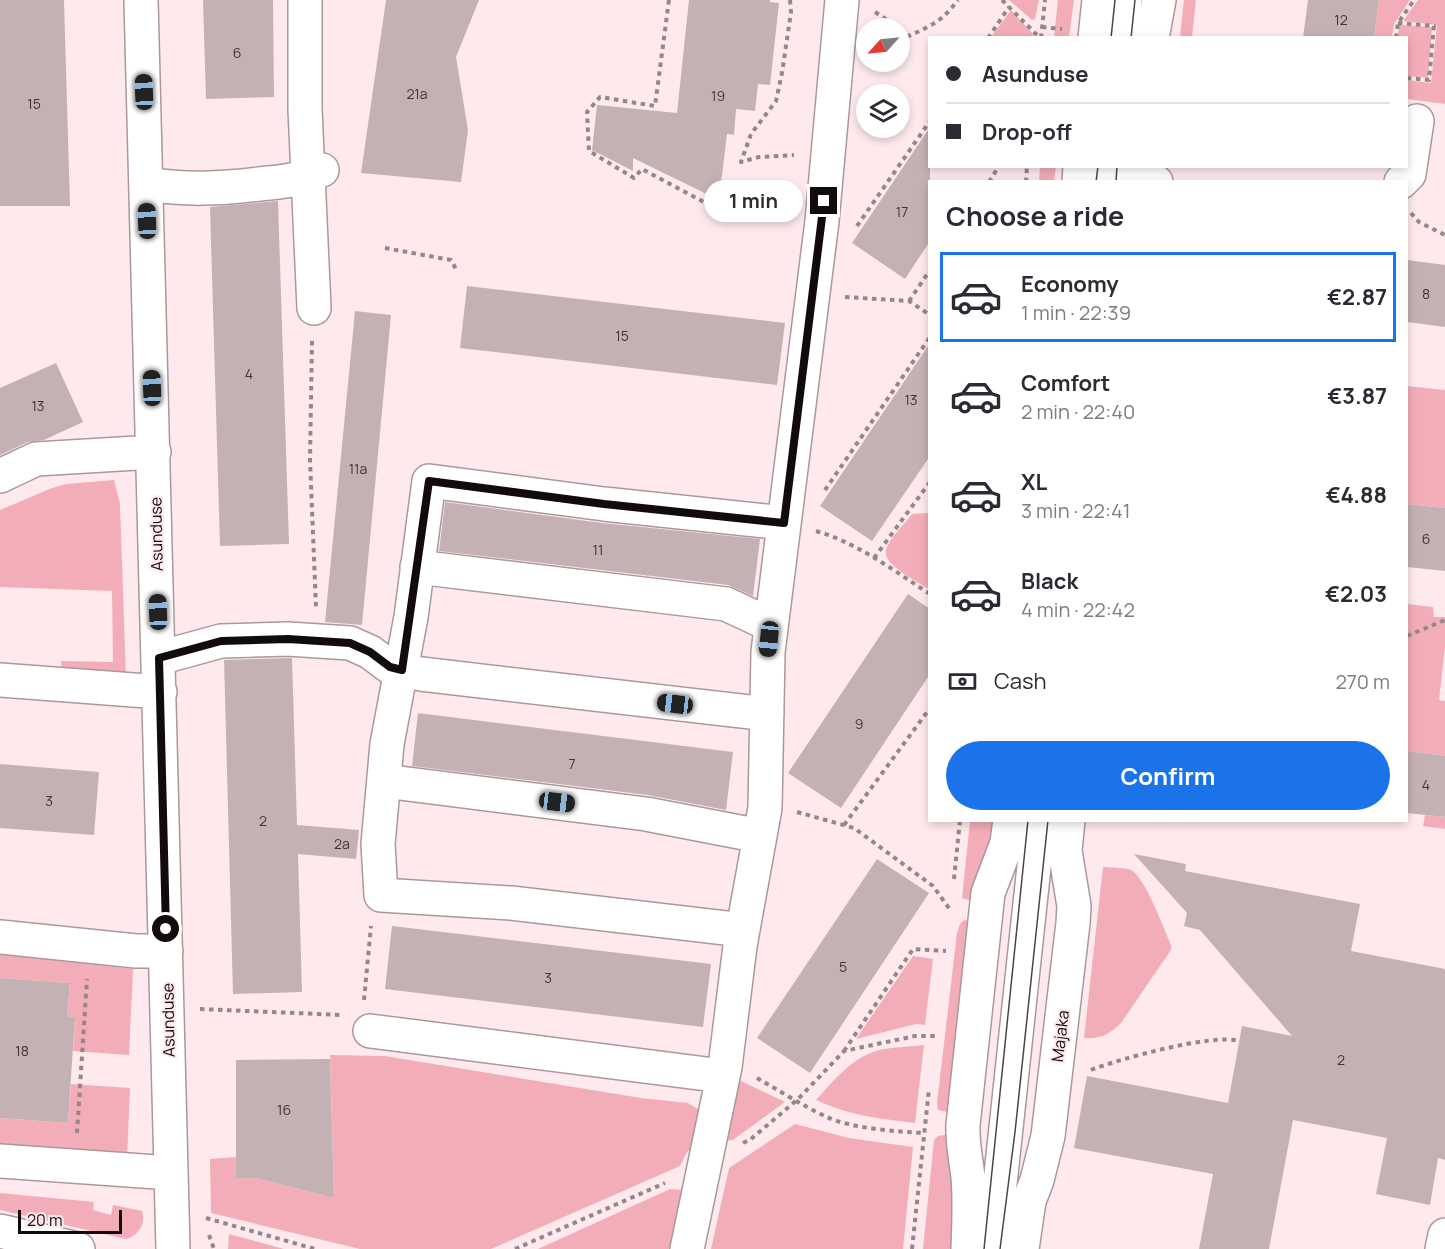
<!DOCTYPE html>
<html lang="en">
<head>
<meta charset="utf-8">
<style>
	body { margin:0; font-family:Manrope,sans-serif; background:#f7f7f7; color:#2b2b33; height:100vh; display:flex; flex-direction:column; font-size:22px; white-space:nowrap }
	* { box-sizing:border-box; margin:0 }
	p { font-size:20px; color:#7c7c81 }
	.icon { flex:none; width:33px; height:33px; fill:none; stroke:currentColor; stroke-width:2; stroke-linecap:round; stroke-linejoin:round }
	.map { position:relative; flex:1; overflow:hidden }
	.side { position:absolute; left:928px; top:180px; width:480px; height:642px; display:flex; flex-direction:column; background:#fff; border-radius:0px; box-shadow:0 3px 9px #0003 }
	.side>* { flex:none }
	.top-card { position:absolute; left:928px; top:36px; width:480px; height:132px; border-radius:0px; box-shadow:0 3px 9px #0003; display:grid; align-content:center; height:132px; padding:0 18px; background:#fff }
	.needle { width:39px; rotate:243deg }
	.buttons { position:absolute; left:856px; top:18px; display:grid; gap:12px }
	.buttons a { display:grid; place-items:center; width:54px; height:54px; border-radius:50%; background:#fff; box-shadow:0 3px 9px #0003; font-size:30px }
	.scale { position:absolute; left:18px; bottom:15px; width:104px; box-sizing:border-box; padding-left:6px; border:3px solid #110b0c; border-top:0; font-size:16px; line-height:21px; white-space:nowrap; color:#110b0c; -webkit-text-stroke:4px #feeaed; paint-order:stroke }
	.end { position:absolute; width:27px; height:27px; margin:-14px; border:8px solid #110b0c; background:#fff; box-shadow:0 0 0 3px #fff }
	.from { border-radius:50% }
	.bubble { position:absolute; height:42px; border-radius:21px; background:#fff; box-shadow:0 3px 9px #0003; font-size:20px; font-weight:700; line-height:42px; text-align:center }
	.car { position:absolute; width:18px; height:36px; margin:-18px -9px; border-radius:8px; box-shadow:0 0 4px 2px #0007; background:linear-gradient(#222 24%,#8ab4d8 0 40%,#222 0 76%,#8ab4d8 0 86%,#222 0) }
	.top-card b { display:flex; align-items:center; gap:21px; height:57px; font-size:22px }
	.top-card b+b { border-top:2px solid #e1e1e2 }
	.top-card i { width:15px; height:15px; background:#2b2b33 }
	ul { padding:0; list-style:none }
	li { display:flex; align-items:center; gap:18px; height:90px; margin:0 12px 9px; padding:0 6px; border:3px solid transparent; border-radius:0px }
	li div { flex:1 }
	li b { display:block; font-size:22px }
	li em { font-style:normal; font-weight:700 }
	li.active { border-color:#1a73e8 }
	li>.icon { width:54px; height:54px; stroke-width:1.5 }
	h2 { padding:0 18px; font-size:27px; line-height:72px }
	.pay { display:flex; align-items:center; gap:15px; height:66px; padding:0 18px; font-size:22px }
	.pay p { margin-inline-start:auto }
	.cta { display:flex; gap:12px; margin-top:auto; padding:12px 18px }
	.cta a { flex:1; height:69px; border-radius:36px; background:#1a73e8; color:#fff; font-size:24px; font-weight:700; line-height:69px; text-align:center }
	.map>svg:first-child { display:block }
</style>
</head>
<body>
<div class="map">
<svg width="1445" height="1249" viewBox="0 0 1445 1249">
	<rect width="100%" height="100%" fill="#feeaed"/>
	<path fill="#f3adb8" d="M1009,0H1039L1035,19L1032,20Z
		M1058,0H1074L1069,37H1054Z
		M1184,0H1196L1192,37H1180Z
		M1379,0H1410L1394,24L1392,37L1374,38Z
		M1418,0H1445V104L1407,99V80L1431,83L1437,25L1403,21Z
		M1011,10L1033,34L1035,37H991Z
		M1399,25L1432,27L1428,78L1407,76V38L1398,37Z
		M1040,167H1056L1054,181H1039Z
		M1407,386L1445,390V508L1407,504Z
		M114,480L120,504L126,678L62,676L61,661L113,662L112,591L0,587V510L52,488L66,484Z
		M928,513L930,515V590C918,582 882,565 886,550C890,537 905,524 912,514Z
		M1407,604L1433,607L1434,617H1445V647L1439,700L1445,701V756L1407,751Z
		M1425,815L1445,817V829L1423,826Z
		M970,821H1001L975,902L962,898Z
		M1103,867C1111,868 1124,867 1131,870C1145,877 1164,929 1171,945V950L1121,1023C1109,1035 1100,1039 1084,1038Z
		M964,920L973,922L953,1113L938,1110L937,1103L957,933L960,924Z
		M0,954L133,969L129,1055L73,1051L75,1017L67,1016L70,983L0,978Z
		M913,956L933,959L925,1025L916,1024L856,1039Z
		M924,1045L915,1123C876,1118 852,1116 816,1100C831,1083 850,1060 873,1052C888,1047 908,1047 924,1045Z
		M330,1055L385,1056L641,1098L688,1103L703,1112L698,1144L687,1152L680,1166L491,1249H360L211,1213L210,1159L236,1157L237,1179L256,1178L334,1198Z
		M735,1078L785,1102L733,1140L726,1141Z
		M71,1084L130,1088L127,1158L0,1147V1118L68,1123Z
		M795,1124L849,1138L913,1147L903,1249H711L729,1168Z
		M951,1134L957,1181L954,1249H923L934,1140L938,1136Z
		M670,1189L684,1190L671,1249H538Z
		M0,1193L94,1202L93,1210L111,1215L113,1205L142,1211C146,1224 139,1235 126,1239L0,1210Z
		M229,1234L284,1249H228Z"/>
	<path fill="#c4b1b4" d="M0,0H64L70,206H0Z
		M203,0H273L274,97L206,99Z
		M386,0H479L456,57L468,130L461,182L361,173Z
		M689,0H770V2L779,3L770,85L758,84L755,111L736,109L734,135L727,134L719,200L633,158V171L592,150L597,105L677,113Z
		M1308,0H1379L1374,38H1303Z
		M930,127V241L905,279L852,243Z
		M278,201L289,544L220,546L210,207Z
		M1407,260L1445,265V327L1407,322Z
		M467,286L785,323L777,385L460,348Z
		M355,311L391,315L362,625L325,622Z
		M930,343V456L872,541L820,506Z
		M56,363L83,422L44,440L28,442L0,455V388Z
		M445,502L602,523L760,539L753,596L728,585L439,551Z
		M1407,504L1445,508V571L1407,567Z
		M908,594L930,609V674L841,808L788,773Z
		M292,658L297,825L359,830L356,859L298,854L302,992L233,994L224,660Z
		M418,713L733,752L726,810L648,795L412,766Z
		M1407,751L1445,756V817L1407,813Z
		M0,764L99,772L94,835L0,828Z
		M1134,854L1186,864L1185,871L1360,904L1351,951L1445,969V1160L1438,1158L1430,1205L1376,1194L1387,1138L1293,1120L1269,1249H1199L1213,1174L1074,1148L1087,1076L1228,1103L1242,1026L1292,1036L1200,930L1184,926L1187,913Z
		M877,859L929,893L810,1073L757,1038Z
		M392,926L711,964L703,1027L385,989Z
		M0,978L70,983L67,1016L75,1017L68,1123L0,1118Z
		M330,1059L334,1198L256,1178L236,1179V1060Z"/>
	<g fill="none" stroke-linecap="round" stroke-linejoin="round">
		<defs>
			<path id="minor" d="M141,0L173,1249
				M305,0V109L314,308
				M1095,38L1099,0
				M1121,38L1125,0
				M1152,38L1159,0
				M1135,177L1156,182
				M1079,182L1080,166
				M1106,182L1108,166
				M1401,182L1409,174L1417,121
				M146,184C187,190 218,189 259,184C281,182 302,180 322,170
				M0,476L36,459L154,452
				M417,567L726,604L771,625
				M159,658L221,641L288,639L350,643L370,652L390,667L421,674L767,714
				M0,680L160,692
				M384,781L646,814L760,836
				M743,930L511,903L381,895L378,844L387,744L411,617L429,481L604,504L784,523
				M0,937L136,951H166
				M370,1031L722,1076
				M0,1161L171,1173
				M0,1231L78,1249
				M687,1249L725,1067L740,946L765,808L768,652L822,221L842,0
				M968,1249C969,1225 970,1201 968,1177C966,1159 962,1143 963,1125L988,893L1007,843L1010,820
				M993,1249L1039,820
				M1022,1249L1029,1201L1037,1180L1048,1136L1073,923L1074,906L1065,851L1068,820
				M1442,1249L1445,1235"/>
		</defs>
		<use href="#minor" stroke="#aa989b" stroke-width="36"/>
		<path stroke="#958789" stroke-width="4" stroke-dasharray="4.5 4.5" stroke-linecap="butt" d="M669,0L655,106L600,97L587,112L589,151L634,178L642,169L730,216
			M790,0L791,12L782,73L776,101L751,134L741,162L759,157L794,155
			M1002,0L1040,38
			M875,12L899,28
			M1398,23L1434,26L1429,80L1407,78
			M1042,27L1062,29
			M900,29L909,36C934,24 941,22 958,0
			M988,38L1009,7
			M1041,38L1045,0
			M1396,38L1398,23L1414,0
			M989,182L999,166
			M1026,182L1027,166
			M1411,213L1419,222L1445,235
			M857,226L930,121
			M385,248L451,260L457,271
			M845,297L909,301L930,315
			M909,301L930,270
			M312,341L310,460L316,607
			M825,490L930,337
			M816,531C858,543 894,571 930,594
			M874,558L930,482
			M1407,636L1445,620
			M797,812L854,828L933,886L951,911
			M844,825L930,708
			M954,879L960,820
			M364,1000L371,926
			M200,1009L342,1015
			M844,1051L913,949L946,951
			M1091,1070C1119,1059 1213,1033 1239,1041
			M757,1078C780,1091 803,1106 827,1117C849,1128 899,1132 924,1133
			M77,1133L87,979
			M743,1143L751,1139L797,1100L844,1051L915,1036H936
			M206,1218L315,1249
			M209,1235L214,1249
			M515,1249L665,1183
			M912,1249L929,1089"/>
		<use href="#minor" stroke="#fff" stroke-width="33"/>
		<path stroke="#4d4345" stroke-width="1.5" d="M1111,38L1115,0
			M1131,38L1135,0
			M1096,182L1098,166
			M1116,182L1117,166
			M984,1249L1028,820
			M1000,1249L1015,1132L1048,820"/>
	</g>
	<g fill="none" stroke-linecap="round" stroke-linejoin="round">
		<path stroke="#110b0c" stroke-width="8" d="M166,929L159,658L221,641L288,639L350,643L370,652L390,667L402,670L429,481L604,504L784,523L824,201"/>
	</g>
	<g text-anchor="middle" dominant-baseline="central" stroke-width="4.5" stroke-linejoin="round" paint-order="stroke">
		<g font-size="14" fill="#3e3436">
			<text x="1341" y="19">12</text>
			<text x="237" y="52">6</text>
			<text x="417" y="93">21a</text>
			<text x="718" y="95">19</text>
			<text x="34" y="103">15</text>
			<text x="902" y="211">17</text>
			<text x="1426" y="293">8</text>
			<text x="622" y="335">15</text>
			<text x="249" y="373">4</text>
			<text x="911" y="399">13</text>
			<text x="38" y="405">13</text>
			<text x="358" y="468">11a</text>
			<text x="1426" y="538">6</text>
			<text x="598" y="549">11</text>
			<text x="859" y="723">9</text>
			<text x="572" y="763">7</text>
			<text x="1426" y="784">4</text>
			<text x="49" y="800">3</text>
			<text x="263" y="820">2</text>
			<text x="342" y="843">2a</text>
			<text x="843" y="966">5</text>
			<text x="548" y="977">3</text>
			<text x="22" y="1050">18</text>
			<text x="1341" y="1059">2</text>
			<text x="284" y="1109">16</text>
		</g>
		<g font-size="16" fill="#110b0c" stroke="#feeaed">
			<text transform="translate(156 534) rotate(-91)">Asunduse</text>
			<text transform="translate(168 1020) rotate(-91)">Asunduse</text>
			<text transform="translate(1060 1036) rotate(-83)">Majaka</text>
		</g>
	</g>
</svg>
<div class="buttons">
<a><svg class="needle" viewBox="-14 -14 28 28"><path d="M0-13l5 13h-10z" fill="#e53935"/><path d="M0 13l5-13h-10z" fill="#7c7c81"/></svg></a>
<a><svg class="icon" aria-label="layers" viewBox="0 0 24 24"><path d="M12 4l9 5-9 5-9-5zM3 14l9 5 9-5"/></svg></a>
</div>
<div class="scale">20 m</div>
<i class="end from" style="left:166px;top:929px"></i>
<i class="end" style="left:824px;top:201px"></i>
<div class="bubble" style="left:704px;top:180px;width:99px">1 min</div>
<i class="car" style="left:144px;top:92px;rotate:358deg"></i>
<i class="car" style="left:147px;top:221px;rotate:358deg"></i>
<i class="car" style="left:152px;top:388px;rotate:358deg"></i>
<i class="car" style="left:158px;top:612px;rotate:358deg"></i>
<i class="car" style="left:769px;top:639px;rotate:186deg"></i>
<i class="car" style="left:675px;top:704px;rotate:277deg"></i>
<i class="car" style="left:557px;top:802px;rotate:97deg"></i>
<div class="top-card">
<b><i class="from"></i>Asunduse</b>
<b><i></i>Drop-off</b>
</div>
<section class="side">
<h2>Choose a ride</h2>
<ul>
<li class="active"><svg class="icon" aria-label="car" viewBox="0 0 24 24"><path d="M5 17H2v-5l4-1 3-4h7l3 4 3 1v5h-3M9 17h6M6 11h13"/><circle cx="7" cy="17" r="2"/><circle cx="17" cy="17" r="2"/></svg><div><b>Economy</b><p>1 min · 22:39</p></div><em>€2.87</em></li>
<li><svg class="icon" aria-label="car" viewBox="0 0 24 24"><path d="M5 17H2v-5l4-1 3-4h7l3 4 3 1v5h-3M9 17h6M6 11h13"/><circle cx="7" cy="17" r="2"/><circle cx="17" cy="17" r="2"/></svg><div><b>Comfort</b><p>2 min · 22:40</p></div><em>€3.87</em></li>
<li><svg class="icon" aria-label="car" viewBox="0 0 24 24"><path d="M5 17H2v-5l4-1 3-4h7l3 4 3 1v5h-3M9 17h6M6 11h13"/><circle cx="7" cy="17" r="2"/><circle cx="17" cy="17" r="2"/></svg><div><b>XL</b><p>3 min · 22:41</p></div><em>€4.88</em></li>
<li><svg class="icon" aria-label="car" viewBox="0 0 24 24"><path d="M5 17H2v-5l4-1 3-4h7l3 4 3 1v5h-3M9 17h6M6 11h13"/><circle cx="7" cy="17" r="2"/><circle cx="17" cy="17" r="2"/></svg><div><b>Black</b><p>4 min · 22:42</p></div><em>€2.03</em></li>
</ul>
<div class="pay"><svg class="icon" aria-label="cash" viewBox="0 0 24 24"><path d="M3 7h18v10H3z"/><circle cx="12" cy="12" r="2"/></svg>Cash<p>270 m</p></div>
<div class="cta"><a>Confirm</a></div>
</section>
</div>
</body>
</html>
